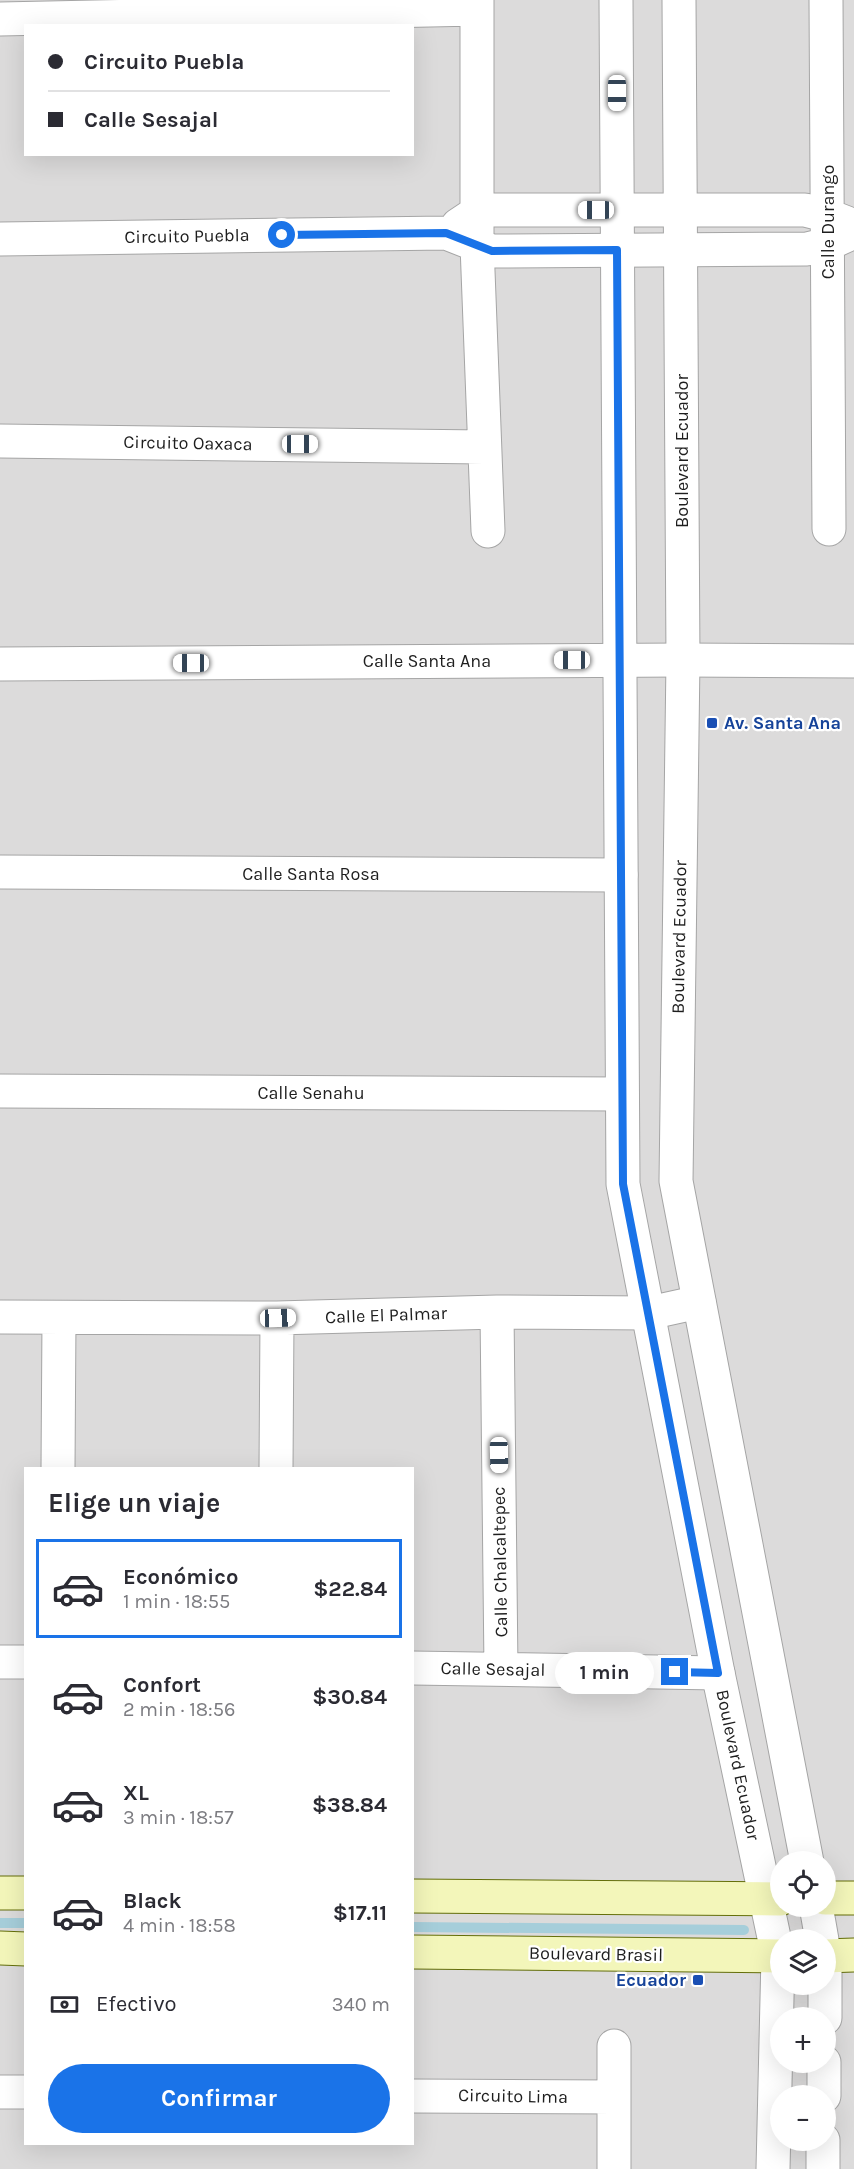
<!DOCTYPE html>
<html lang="es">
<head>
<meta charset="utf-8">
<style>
	body { margin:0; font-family:Karla,sans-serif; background:#f7f7f7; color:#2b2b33; height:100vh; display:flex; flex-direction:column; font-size:22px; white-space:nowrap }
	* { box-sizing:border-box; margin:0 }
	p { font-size:20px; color:#7c7c81 }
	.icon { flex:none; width:33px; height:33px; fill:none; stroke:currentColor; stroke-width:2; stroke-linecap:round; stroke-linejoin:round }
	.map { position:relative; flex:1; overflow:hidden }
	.details { position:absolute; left:24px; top:1467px; width:390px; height:678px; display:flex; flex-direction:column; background:#fff; border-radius:0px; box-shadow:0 6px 24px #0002 }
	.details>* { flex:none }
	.top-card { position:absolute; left:24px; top:24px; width:390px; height:132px; border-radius:0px; box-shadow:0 6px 24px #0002; display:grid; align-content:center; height:132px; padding:0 24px; background:#fff }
	.controls { position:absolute; left:770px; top:1851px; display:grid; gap:12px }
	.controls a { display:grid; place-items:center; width:66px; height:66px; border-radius:50%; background:#fff; box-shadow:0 6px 24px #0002; font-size:30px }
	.end { position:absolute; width:27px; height:27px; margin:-14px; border:8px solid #1a73e8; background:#fff; box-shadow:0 0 0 3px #fff }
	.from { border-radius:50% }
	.bubble { position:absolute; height:42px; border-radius:21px; background:#fff; box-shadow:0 6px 24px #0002; font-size:20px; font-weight:700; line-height:42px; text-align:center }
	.car { position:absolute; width:18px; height:36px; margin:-18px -9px; border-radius:8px; box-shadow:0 0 4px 2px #0007; background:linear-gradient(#fff 24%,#345 0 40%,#fff 0 76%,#345 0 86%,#fff 0) }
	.top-card b { display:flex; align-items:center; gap:21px; height:57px; font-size:22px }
	.top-card b+b { border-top:2px solid #e1e1e2 }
	.top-card i { width:15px; height:15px; background:#2b2b33 }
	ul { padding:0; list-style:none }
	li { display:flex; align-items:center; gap:18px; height:99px; margin:0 12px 9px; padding:0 12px; border:3px solid transparent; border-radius:0px }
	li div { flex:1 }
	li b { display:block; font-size:22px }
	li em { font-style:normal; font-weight:700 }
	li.active { border-color:#1a73e8 }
	li>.icon { width:54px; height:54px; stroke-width:1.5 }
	h2 { padding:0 24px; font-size:27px; line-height:72px }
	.pay { display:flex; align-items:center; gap:15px; height:66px; padding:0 24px; font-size:22px }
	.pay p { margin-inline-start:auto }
	.cta { display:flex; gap:12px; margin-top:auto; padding:12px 24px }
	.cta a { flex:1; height:69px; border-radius:36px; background:#1a73e8; color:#fff; font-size:24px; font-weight:700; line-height:69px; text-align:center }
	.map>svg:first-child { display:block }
</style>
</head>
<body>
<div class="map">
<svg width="854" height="2169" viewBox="0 0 854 2169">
	<rect width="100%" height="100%" fill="#eeebe4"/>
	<path fill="#dcdbdb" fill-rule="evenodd" d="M0,0H854V2169H0ZM26,26H412V154H26ZM26,1468H412V2144H26ZM780,1862H825V1906H780ZM780,1940H825V1984H780ZM780,2018H825V2062H780ZM780,2096H825V2140H780Z"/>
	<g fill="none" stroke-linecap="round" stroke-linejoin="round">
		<path stroke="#a6ceda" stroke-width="10" d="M0,1923H26
			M412,1927L744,1930"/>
		<defs>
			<path id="minor" d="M477,0V245L488,531
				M826,0L829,529
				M0,19L477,9
				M458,225L476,213L490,210H805L829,216L847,223
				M0,239L446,233L492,251L807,249L828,244L854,232
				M0,441L484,447
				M0,664L683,660L854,661
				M0,872L621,875
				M0,1091L622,1094
				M497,1312L501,1669
				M0,1317L277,1318L497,1312L649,1313L699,1302
				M58,1468L59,1319
				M276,1468L277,1318
				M0,1662H26
				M412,1668L718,1673
				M0,2092H26
				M412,2096L614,2097
				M614,2169V2046"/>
			<path id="tertiary" d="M616,0L623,1184L718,1673L778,1956L773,2169
				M679,0L683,660L676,1181L807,1862
				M816,1906L822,1940
				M825,2018V1953
				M824,2096V2062
				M823,2169V2140"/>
			<path id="secondary" d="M0,1893H26
				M412,1896L780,1899
				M825,1898H854
				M0,1948L26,1949
				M412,1952L780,1956
				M825,1956L854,1955"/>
		</defs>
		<use href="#minor" stroke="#a5a5a5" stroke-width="35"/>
		<use href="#tertiary" stroke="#a5a5a5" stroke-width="35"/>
		<use href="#secondary" stroke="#646f0a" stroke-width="35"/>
		<use href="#minor" stroke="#fff" stroke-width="33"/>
		<use href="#tertiary" stroke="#fff" stroke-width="33"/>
		<use href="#secondary" stroke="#f3f6ba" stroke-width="33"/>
	</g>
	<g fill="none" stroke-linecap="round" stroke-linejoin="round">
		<path stroke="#1a73e8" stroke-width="8" d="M282,235L446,233L492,251L617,250L623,1184L718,1673L675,1672"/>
	</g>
	<g fill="#1a4fb4" stroke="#fff" stroke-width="2">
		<rect x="706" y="717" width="12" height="12" rx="3"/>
		<rect x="692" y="1974" width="12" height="12" rx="3"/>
	</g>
	<g text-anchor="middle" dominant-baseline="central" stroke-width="4.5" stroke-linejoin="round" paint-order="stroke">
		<g font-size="18" fill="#1e1e1e" stroke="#fff">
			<text transform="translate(828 222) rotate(-90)">Calle Durango</text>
			<text transform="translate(187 236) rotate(-1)">Circuito Puebla</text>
			<text transform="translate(188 443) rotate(1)">Circuito Oaxaca</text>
			<text transform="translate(682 451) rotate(-90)">Boulevard Ecuador</text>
			<text x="427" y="661">Calle Santa Ana</text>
			<text x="311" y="874">Calle Santa Rosa</text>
			<text transform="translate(679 937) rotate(-89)">Boulevard Ecuador</text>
			<text x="311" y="1093">Calle Senahu</text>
			<text transform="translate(386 1315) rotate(-2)">Calle El Palmar</text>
			<text transform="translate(500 1562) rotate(-91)">Calle Chalcaltepec</text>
			<text transform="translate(493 1669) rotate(1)">Calle Sesajal</text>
			<text transform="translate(738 1765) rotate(78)">Boulevard Ecuador</text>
			<text transform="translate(596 1954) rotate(1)">Boulevard Brasil</text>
			<text transform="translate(513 2096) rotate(1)">Circuito Lima</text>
		</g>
		<g font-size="18" font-weight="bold" fill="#164399" stroke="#fff" text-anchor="start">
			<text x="724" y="723">Av. Santa Ana</text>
			<text x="686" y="1980" text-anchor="end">Ecuador</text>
		</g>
	</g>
</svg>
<div class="controls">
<a><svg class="icon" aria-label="locate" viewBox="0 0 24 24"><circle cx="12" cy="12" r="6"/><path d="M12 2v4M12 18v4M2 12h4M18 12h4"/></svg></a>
<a><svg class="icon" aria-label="layers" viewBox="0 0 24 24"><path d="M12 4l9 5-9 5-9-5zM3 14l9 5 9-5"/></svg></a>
<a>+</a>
<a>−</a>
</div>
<i class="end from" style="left:282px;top:235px"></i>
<i class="end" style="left:675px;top:1672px"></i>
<div class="bubble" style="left:555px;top:1652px;width:99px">1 min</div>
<i class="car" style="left:617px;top:93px;rotate:180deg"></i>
<i class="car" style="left:596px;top:210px;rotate:270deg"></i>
<i class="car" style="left:300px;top:444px;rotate:90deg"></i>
<i class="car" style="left:572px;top:660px;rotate:270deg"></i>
<i class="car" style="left:191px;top:663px;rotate:270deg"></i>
<i class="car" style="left:278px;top:1318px;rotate:88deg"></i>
<i class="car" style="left:499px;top:1455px;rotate:179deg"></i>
<div class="top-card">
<b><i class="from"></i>Circuito Puebla</b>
<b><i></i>Calle Sesajal</b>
</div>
<section class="details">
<h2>Elige un viaje</h2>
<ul>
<li class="active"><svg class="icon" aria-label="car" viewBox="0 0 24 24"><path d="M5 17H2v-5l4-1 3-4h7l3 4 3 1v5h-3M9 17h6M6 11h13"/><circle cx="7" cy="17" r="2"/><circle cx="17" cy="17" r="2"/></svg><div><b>Económico</b><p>1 min · 18:55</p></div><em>$22.84</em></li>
<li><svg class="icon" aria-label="car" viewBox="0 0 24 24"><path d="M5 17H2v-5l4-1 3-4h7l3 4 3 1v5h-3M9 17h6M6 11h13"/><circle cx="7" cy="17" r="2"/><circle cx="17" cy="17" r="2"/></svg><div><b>Confort</b><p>2 min · 18:56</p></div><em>$30.84</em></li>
<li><svg class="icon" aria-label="car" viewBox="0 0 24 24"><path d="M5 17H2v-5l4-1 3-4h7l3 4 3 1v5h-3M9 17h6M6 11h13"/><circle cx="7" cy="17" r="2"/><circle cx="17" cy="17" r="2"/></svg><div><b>XL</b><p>3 min · 18:57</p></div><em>$38.84</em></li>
<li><svg class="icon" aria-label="car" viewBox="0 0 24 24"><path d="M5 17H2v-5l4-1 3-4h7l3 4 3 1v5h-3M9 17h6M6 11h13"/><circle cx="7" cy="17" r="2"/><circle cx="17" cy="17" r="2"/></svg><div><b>Black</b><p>4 min · 18:58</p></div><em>$17.11</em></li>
</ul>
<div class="pay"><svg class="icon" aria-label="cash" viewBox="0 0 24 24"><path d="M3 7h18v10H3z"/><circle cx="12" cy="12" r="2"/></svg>Efectivo<p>340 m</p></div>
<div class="cta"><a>Confirmar</a></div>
</section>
</div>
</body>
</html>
